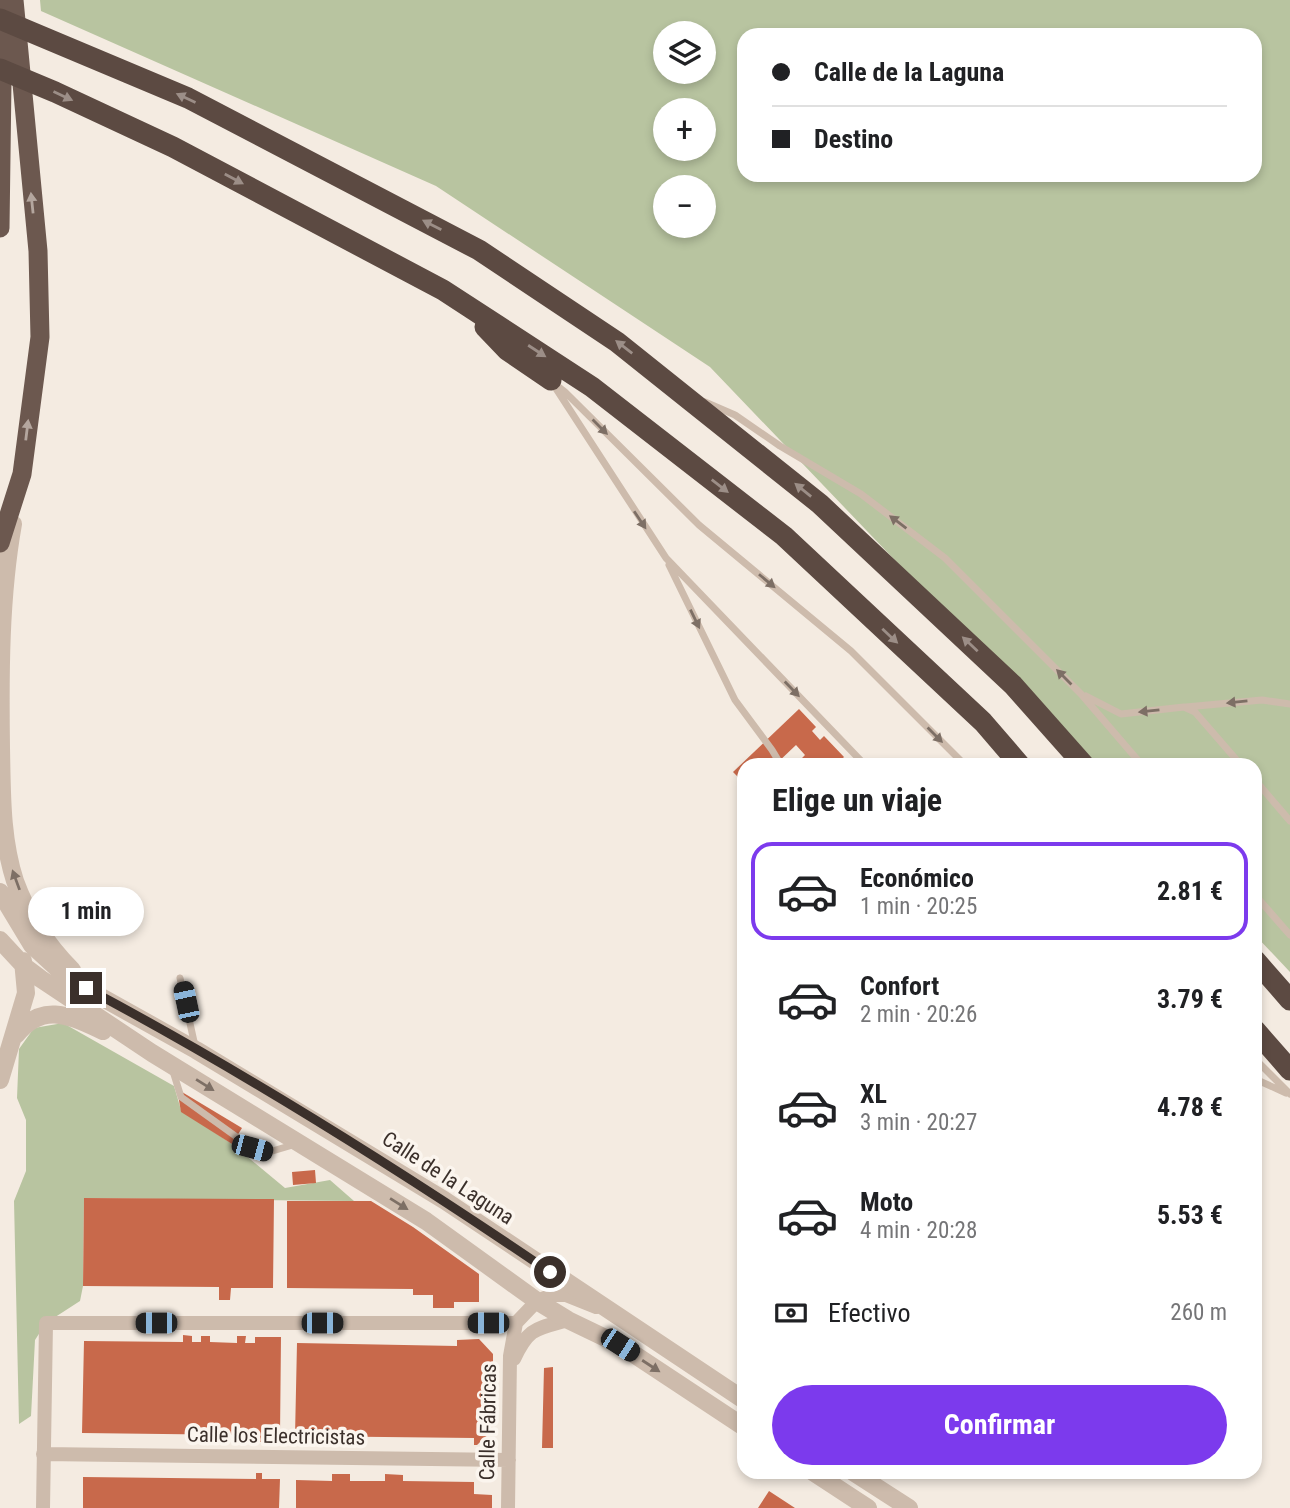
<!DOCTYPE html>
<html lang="es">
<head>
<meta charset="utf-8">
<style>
	body { margin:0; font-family:"Roboto Condensed",sans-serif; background:#f6f6f6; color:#202124; height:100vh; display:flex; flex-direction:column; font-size:26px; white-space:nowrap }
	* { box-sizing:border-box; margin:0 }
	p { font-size:23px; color:#757577 }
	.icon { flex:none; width:38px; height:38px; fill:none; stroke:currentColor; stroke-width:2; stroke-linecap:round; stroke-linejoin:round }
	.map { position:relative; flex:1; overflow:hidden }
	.sheet { position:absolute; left:737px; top:758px; width:525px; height:721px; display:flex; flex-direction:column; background:#fff; border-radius:21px; box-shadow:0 4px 10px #0003 }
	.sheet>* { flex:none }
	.hud { position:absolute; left:737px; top:28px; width:525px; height:154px; border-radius:21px; box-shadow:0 4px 10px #0003; display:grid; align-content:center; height:154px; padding:0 35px; background:#fff }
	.buttons { position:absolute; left:653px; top:21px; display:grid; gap:14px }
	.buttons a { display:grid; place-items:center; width:63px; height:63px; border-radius:50%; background:#fff; box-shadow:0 4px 10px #0003; font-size:35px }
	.end { position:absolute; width:32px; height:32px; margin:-16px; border:9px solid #3b302b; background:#fff; box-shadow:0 0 0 4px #fff }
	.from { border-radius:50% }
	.bubble { position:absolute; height:49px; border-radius:24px; background:#fff; box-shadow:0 4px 10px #0003; font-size:23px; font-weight:700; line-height:49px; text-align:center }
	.car { position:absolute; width:21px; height:42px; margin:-21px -10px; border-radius:9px; box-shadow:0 0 5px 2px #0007; background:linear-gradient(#222 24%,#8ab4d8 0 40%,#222 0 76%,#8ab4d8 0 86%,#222 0) }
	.hud b { display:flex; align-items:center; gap:24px; height:66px; font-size:26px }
	.hud b+b { border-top:2px solid #e0e0e0 }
	.hud i { width:18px; height:18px; background:#202124 }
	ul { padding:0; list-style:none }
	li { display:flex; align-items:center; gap:21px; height:98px; margin:0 14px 10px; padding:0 21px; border:4px solid transparent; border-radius:21px }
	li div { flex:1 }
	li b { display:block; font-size:26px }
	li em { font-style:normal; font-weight:700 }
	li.active { border-color:#7c3aed }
	li>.icon { width:63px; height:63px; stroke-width:1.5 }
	h2 { padding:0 35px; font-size:32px; line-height:84px }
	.pay { display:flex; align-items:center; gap:18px; height:77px; padding:0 35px; font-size:26px }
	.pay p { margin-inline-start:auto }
	.button { display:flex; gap:14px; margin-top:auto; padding:14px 35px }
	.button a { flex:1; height:80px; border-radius:42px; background:#7c3aed; color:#fff; font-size:28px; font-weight:700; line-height:80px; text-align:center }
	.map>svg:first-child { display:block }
</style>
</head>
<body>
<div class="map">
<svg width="1290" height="1508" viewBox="0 0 1290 1508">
	<rect width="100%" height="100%" fill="#f4ebe1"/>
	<path fill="#b8c4a0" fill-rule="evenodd" d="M40,0H1290V972L1255,935V765H1091L710,367L436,186L41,11ZM665,33H704V72H665ZM744,35H1255V175H744ZM665,110H704V149H665ZM665,187H704V226H665Z
		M63,1023L174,1086L181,1110L232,1144L285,1188L330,1180L354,1201L84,1198L83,1286L80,1301L46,1323L35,1340L31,1416L19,1424L14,1201L26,1171V1120L17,1098L19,1049L34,1028Z"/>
	<path fill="#c8694b" d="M799,709L816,727L812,731L820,740L824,736L844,757L836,765H805L800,760L805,755L796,745L775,765H744V783L733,772Z
		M177,1089L242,1128L232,1144L181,1112Z
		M315,1170L316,1183L293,1185L292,1172Z
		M84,1198L274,1199L273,1288H231L230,1300H219V1287L83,1286Z
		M287,1201H371L413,1227L479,1274V1302H454V1308H433V1295H413V1289L287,1288Z
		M183,1335L192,1336V1342H201V1336H210V1342L237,1343V1336H246L245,1343H255V1337H281L280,1435H262V1442H244V1435L82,1433L84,1341L183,1342Z
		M479,1339L493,1354V1392L492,1431L477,1445H474V1438L295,1436L297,1343L457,1346V1340Z
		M553,1367V1448H542L544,1368Z
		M256,1473H262V1479H280L279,1508H83V1477L256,1479Z
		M332,1474H350V1481H385V1474L403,1475V1481L474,1482V1494L492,1495V1508H296V1480L332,1481Z
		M769,1491L795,1508H758Z"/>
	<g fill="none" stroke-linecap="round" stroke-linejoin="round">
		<path stroke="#cdbbac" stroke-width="7" d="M551,381L565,392L699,525L851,651L965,765
			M555,387L666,558L865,765
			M705,402L735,415L780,446L861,494L945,558L1081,694L1142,765
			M669,565L735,700L772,750L781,765
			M1086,696L1121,714L1184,707L1195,712L1241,765
			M1186,707L1262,700L1290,704
			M1255,780L1290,821
			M1255,895L1290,935
			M180,978L195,1046
			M1255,1059L1290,1094
			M172,1068L181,1097L252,1148L269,1152L296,1144
			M1255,1079L1286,1093"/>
		<path stroke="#cdbbac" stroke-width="14" d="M514,1359C529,1327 536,1329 568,1320
			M43,1454L509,1460
			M43,1508L46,1323H516
			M508,1508L510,1356L516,1323L537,1301L552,1295H566L596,1307"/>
		<path stroke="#cdbbac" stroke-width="18" d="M13,524C0,597 0,674 1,748C2,793 1,838 15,881C27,914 47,945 72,970
			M0,892L32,945L69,979L196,1050L444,1200L744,1400
			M0,940L25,967L41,979L152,1053L426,1221L537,1301L568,1320L620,1345L744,1427
			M16,1035C43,1001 70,1016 103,1031
			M0,1080L26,993L23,961
			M813,1472L868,1508
			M853,1472L909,1508"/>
		<path stroke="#6c584f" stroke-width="19" d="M0,228L3,8
			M0,543L22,474L40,337L38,251L14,0"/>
		<path stroke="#5c4a42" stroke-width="21" d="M0,19L188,98L479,250L617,342L820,504L1013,685L1084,765
			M0,69L55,92L173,147L443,290L592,387L784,536L983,722L1020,765
			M485,327L507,350L551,380
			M1255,960L1290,1000
			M1255,1030L1290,1070"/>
	</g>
	<defs><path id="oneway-solid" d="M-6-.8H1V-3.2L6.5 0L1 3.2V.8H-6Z" transform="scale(1.75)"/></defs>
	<g fill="#9c8e87">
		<use href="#oneway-solid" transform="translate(63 96) rotate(25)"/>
		<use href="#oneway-solid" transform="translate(186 98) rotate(-155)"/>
		<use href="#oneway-solid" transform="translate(234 179) rotate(28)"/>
		<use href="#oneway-solid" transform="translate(432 225) rotate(-153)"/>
		<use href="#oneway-solid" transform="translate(624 347) rotate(-142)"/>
		<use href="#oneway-solid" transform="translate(537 351) rotate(33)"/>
		<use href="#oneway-solid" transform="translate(720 486) rotate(38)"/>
		<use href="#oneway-solid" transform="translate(803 490) rotate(-141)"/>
		<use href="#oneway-solid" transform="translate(890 636) rotate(43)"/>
		<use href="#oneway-solid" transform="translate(970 644) rotate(-137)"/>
	</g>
	<g fill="#b4a69e">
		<use href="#oneway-solid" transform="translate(32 203) rotate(-96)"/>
		<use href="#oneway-solid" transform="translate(27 430) rotate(-83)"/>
	</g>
	<g fill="#7d6f65">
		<use href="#oneway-solid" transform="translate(600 427) rotate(45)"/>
		<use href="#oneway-solid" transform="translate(640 520) rotate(56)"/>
		<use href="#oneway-solid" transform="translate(898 522) rotate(-143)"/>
		<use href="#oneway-solid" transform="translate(767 581) rotate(40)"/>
		<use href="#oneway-solid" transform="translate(695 619) rotate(64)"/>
		<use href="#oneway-solid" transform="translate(1064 677) rotate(-135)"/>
		<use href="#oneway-solid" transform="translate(792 689) rotate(46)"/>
		<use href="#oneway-solid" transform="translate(1237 702) rotate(174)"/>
		<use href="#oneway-solid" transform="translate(1149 711) rotate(174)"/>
		<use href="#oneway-solid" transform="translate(935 735) rotate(45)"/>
		<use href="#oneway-solid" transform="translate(16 880) rotate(-110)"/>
		<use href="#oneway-solid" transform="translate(205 1085) rotate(32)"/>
		<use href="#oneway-solid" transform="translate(399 1204) rotate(32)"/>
		<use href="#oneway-solid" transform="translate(651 1366) rotate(33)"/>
	</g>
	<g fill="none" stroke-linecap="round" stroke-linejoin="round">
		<path stroke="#3b302b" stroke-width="9" d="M86,988C246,1073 400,1170 550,1272"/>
	</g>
	<g text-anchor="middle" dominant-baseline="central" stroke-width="7" stroke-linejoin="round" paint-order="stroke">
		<g font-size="21" fill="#3b302b" stroke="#fbf5ee">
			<text transform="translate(448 1178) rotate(33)">Calle de la Laguna</text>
			<text transform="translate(488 1422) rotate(-89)">Calle Fábricas</text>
			<text transform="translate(276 1436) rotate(1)">Calle los Electricistas</text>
		</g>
	</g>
</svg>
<div class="buttons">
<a><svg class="icon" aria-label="layers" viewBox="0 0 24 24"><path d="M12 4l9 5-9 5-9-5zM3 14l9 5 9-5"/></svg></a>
<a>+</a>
<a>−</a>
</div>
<i class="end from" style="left:550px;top:1272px"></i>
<i class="end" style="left:86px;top:988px"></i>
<div class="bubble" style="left:28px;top:887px;width:116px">1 min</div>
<i class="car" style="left:186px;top:1002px;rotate:348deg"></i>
<i class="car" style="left:252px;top:1148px;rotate:105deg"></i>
<i class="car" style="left:156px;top:1323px;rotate:270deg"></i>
<i class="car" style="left:322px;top:1323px;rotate:90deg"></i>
<i class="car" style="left:488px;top:1323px;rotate:270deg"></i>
<i class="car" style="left:620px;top:1345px;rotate:123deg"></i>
<div class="hud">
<b><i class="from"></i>Calle de la Laguna</b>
<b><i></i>Destino</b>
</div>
<section class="sheet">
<h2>Elige un viaje</h2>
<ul>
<li class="active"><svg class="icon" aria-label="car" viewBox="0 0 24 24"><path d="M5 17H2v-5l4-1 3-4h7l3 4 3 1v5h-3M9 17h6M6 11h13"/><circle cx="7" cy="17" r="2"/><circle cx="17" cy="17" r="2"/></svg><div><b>Económico</b><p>1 min · 20:25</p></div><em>2.81 €</em></li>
<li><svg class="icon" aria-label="car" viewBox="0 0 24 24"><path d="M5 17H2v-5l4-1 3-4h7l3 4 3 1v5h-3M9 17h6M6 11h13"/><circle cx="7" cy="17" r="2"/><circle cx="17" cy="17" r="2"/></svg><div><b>Confort</b><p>2 min · 20:26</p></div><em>3.79 €</em></li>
<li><svg class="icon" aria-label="car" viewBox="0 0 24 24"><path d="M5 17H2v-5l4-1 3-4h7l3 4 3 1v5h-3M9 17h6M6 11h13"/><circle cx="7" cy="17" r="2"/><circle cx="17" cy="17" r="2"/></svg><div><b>XL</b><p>3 min · 20:27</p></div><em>4.78 €</em></li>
<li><svg class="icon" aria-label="car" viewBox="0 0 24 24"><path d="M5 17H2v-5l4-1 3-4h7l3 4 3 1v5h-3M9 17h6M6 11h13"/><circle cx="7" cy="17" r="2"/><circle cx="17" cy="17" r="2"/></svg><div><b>Moto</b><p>4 min · 20:28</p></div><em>5.53 €</em></li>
</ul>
<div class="pay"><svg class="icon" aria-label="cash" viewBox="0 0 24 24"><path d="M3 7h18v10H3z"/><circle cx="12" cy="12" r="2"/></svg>Efectivo<p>260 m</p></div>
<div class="button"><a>Confirmar</a></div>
</section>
</div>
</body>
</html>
